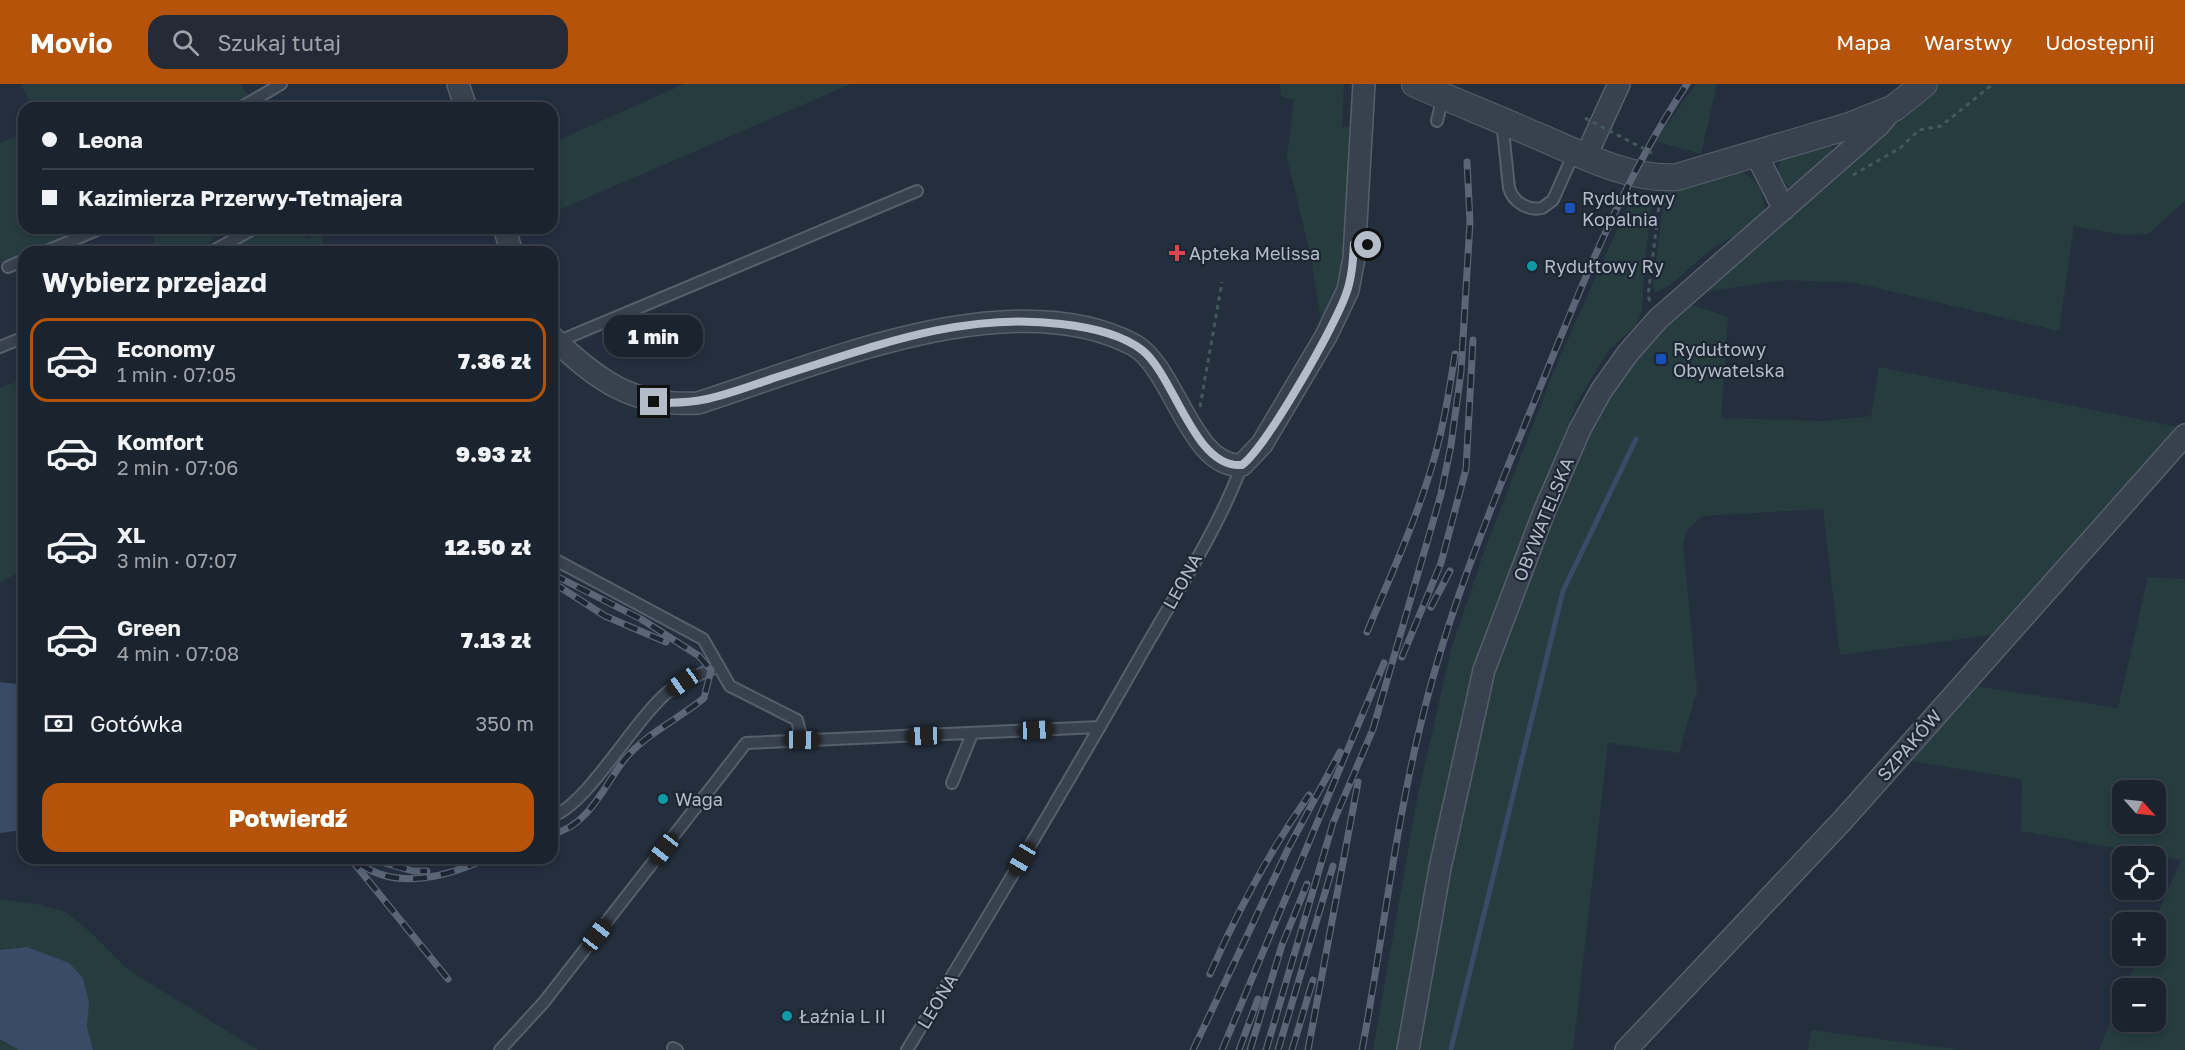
<!DOCTYPE html>
<html lang="pl">
<head>
<meta charset="utf-8">
<style>
	body { margin:0; font-family:"Golos Text",sans-serif; background:#242b36; color:#f1f3f6; height:100vh; display:flex; flex-direction:column; font-size:22px; white-space:nowrap }
	* { box-sizing:border-box; margin:0 }
	p { font-size:20px; color:#a0a4aa }
	.icon { flex:none; width:33px; height:33px; fill:none; stroke:currentColor; stroke-width:2; stroke-linecap:round; stroke-linejoin:round }
	.map { position:relative; flex:1; overflow:hidden }
	.side { position:absolute; left:18px; top:162px; width:540px; height:618px; display:flex; flex-direction:column; background:#1b232e; border-radius:18px; box-shadow:0 3px 9px #0003,0 0 0 2px #39404a }
	.side>* { flex:none }
	.hud { position:absolute; left:18px; top:18px; width:540px; height:132px; border-radius:18px; box-shadow:0 3px 9px #0003,0 0 0 2px #39404a; display:grid; align-content:center; height:132px; padding:0 24px; background:#1b232e }
	.needle { width:39px; rotate:117deg }
	.fabs { position:absolute; left:2112px; top:696px; display:grid; gap:12px }
	.fabs a { display:grid; place-items:center; width:54px; height:54px; border-radius:12px; background:#1b232e; box-shadow:0 3px 9px #0003,0 0 0 2px #39404a; font-size:30px }
	.end { position:absolute; width:27px; height:27px; margin:-14px; border:8px solid #b4bcc9; background:#111; box-shadow:0 0 0 3px #111 }
	.from { border-radius:50% }
	.bubble { position:absolute; height:42px; border-radius:18px; background:#1b232e; box-shadow:0 3px 9px #0003,0 0 0 2px #39404a; font-size:20px; font-weight:800; line-height:42px; text-align:center }
	.car { position:absolute; width:18px; height:36px; margin:-18px -9px; border-radius:8px; box-shadow:0 0 4px 2px #0007; background:linear-gradient(#222 24%,#8ab4d8 0 40%,#222 0 76%,#8ab4d8 0 86%,#222 0) }
	.hud b { display:flex; align-items:center; gap:21px; height:57px; font-size:22px }
	.hud b+b { border-top:2px solid #39404a }
	.hud i { width:15px; height:15px; background:#f1f3f6 }
	ul { padding:0; list-style:none }
	li { display:flex; align-items:center; gap:18px; height:84px; margin:0 12px 9px; padding:0 12px; border:3px solid transparent; border-radius:18px }
	li div { flex:1 }
	li b { display:block; font-size:22px }
	li em { font-style:normal; font-weight:800 }
	li.current { border-color:#b45309 }
	li>.icon { width:54px; height:54px; stroke-width:1.5 }
	h2 { padding:0 24px; font-size:27px; line-height:72px }
	.pay { display:flex; align-items:center; gap:15px; height:66px; padding:0 24px; font-size:22px }
	.pay p { margin-inline-start:auto }
	.cta { display:flex; gap:12px; margin-top:auto; padding:12px 24px }
	.cta a { flex:1; height:69px; border-radius:18px; background:#b45309; color:#fff; font-size:24px; font-weight:800; line-height:69px; text-align:center }
	header { display:flex; align-items:center; gap:36px; box-sizing:border-box; height:84px; padding:0 30px; background:#b45309; color:#fff }
	header strong { font-size:28px }
	nav { display:flex; gap:33px; margin-inline-start:auto; font-size:21px }
	.search { width:420px; height:54px; background:#242b36; display:flex; align-items:center; gap:15px; box-sizing:border-box; padding:0 21px; border-radius:18px; color:#a0a4aa; font-size:22px }
	.map>svg:first-child { display:block }
</style>
</head>
<body>
<header>
<strong>Movio</strong>
<div class="search"><svg class="icon" aria-label="search" viewBox="0 0 24 24"><circle cx="10" cy="10" r="6"/><path d="M15 15l6 6"/></svg>Szukaj tutaj</div>
<nav><a>Mapa</a><a>Warstwy</a><a>Udostępnij</a></nav>
</header>
<div class="map">
<svg width="2185" height="966" viewBox="0 0 2185 966">
	<rect width="100%" height="100%" fill="#242f3e"/>
	<path fill="#263c3f" fill-rule="evenodd" d="M22,0H240L257,24H31Z
		M684,0H851L552,129V59Z
		M1280,0H1344L1342,43H1352L1343,191L1322,244L1311,173L1287,74L1294,15L1281,12Z
		M1696,0H1717L1701,70L1655,57Z
		M1939,0H2185V117L2148,150L2122,151L2074,142L2059,247L1856,199L1785,196L1704,208L1786,132Z
		M24,49V144H87L0,179V59Z
		M1830,60L1834,71L1796,102L1789,103L1776,89L1783,71Z
		M1741,87C1758,97 1764,108 1764,128C1748,149 1731,151 1711,166C1691,180 1678,199 1655,209L1653,201L1665,106Z
		M1634,108L1653,111L1644,184L1642,227L1637,240L1608,267L1576,320L1466,615L1399,966H1373L1418,710L1451,566L1485,465L1555,284Z
		M155,144H231L194,168H153Z
		M255,144H302L307,155L319,149L327,168H210Z
		M1677,216L1728,233L1721,334L1824,337L1871,332L1879,283L2178,343L1991,551L1840,571L1823,425L1703,432L1687,446L1683,459L1697,606L1679,669L1608,659L1573,966H1408L1484,586L1580,345Z
		M24,295V485L0,499V304Z
		M2148,493L2185,495V966H2099L2122,908V938H2156V904H2124L2139,872H2156L2154,838L2181,776L2021,747L2022,695L1897,675L1962,600L2118,624ZM2122,706H2156V740H2122Z
		M0,815L36,820L66,828L90,848L127,885L258,966H0Z
		M1811,946L1963,966H1808Z"/>
	<path fill="#394c67" d="M0,598L24,601V746L0,749Z
		M27,863L69,879L83,894L89,918L87,943L93,966H19L0,955V866Z"/>
	<g fill="none" stroke-linecap="round" stroke-linejoin="round">
		<path stroke="#394c67" stroke-width="5" d="M1451,965L1563,507L1636,355"/>
		<defs>
			<path id="service" d="M240,24L281,0
				M1437,37L1443,12
				M1502,37L1509,104C1513,118 1528,127 1542,124L1553,116L1574,69
				M1354,160L1376,162
				M44,168L102,144
				M211,168L255,144
				M8,183L24,176
				M557,258L917,107
				M0,263L24,253
				M552,474L703,555L730,602L797,636L802,656
				M952,699L972,650
				M552,732C586,723 636,633 669,607C684,595 702,590 719,582
				M673,964L677,966
				M500,966L544,918L746,659L1100,643
				M907,966C985,838 1063,708 1137,578C1173,514 1216,450 1242,381"/>
			<path id="minor" d="M458,0L466,24
				M1756,70L1784,125
				M1586,72L1619,0
				M504,144L512,168
				M552,253C597,296 633,323 698,319C820,280 1011,196 1134,261C1174,283 1191,385 1242,381L1262,360L1326,252L1348,206L1354,174L1364,0
				M1408,966L1440,784L1484,586L1544,428L1580,345L1601,307L1628,269L1658,235L1879,41L1893,24
				M1626,966L1843,736L2185,351"/>
			<path id="tertiary" d="M1415,0C1454,17 1494,33 1533,50C1577,68 1628,97 1677,93L1849,42L1894,24L1924,0"/>
		</defs>
		<use href="#service" stroke="#565f6c" stroke-width="14"/>
		<use href="#minor" stroke="#565f6c" stroke-width="24"/>
		<use href="#tertiary" stroke="#565f6c" stroke-width="28"/>
		<path stroke="#44595c" stroke-width="3" stroke-dasharray="4.5 4.5" stroke-linecap="butt" d="M1853,91L1900,64L1919,46L1941,42L1993,0
			M1650,217L1648,212L1660,113
			M1200,323L1222,198"/>
		<use href="#service" stroke="#38414e" stroke-width="10"/>
		<use href="#minor" stroke="#38414e" stroke-width="21"/>
		<use href="#tertiary" stroke="#38414e" stroke-width="26"/>
		<defs>
			<path id="rail" d="M552,490L641,535L699,572L711,586L704,614C679,635 645,650 624,676C604,702 588,743 552,750
				M552,498L605,532L666,558
				M1431,523L1450,487
				M1367,548C1390,493 1415,439 1432,382C1443,346 1449,308 1455,270
				M1402,573L1441,479L1466,385L1473,256
				M350,774L448,895
				M366,774L413,787H427
				M360,780C399,807 448,792 488,774
				M1210,890C1238,826 1269,768 1309,711
				M1193,966L1289,763L1340,668
				M1222,966L1384,579
				M1239,966L1258,915
				M1250,966L1282,861L1307,800
				M1266,966L1333,739L1373,645L1441,410L1451,361L1461,288L1470,138L1467,78
				M1278,966L1333,782
				M1292,966L1313,896
				M1308,966L1358,698
				M1362,966C1383,855 1395,741 1423,631C1450,521 1494,416 1537,311C1581,203 1622,97 1687,0"/>
		</defs>
		<use href="#rail" stroke="#5a6575" stroke-width="7"/>
		<use href="#rail" stroke="#1d2633" stroke-width="4.5" stroke-dasharray="14" stroke-linecap="butt"/>
		<path stroke="#44595c" stroke-width="3" stroke-dasharray="4.5 4.5" stroke-linecap="butt" d="M1585,34L1652,69"/>
	</g>
	<g fill="none" stroke-linecap="round" stroke-linejoin="round">
		<path stroke="#b4bcc9" stroke-width="8" d="M654,318C703,322 732,308 777,293C870,264 962,227 1061,240C1088,243 1120,249 1142,266C1175,292 1194,385 1242,381C1267,362 1335,242 1346,210C1352,194 1353,176 1354,160L1368,161"/>
	</g>
	<g fill="#1a4fb4" stroke="#1d2633" stroke-width="2">
		<rect x="1564" y="118" width="12" height="12" rx="3"/>
		<rect x="1655" y="269" width="12" height="12" rx="3"/>
	</g>
	<path fill="#e0444e" stroke="#1d2633" stroke-width="2" d="M1174 160h6v6h6v6h-6v6h-6v-6h-6v-6h6z"/>
	<g fill="#0f9aa8" stroke="#1d2633" stroke-width="2">
		<circle cx="1532" cy="182" r="6"/>
		<circle cx="663" cy="715" r="6"/>
		<circle cx="787" cy="932" r="6"/>
	</g>
	<g text-anchor="middle" dominant-baseline="central" stroke-width="4.5" stroke-linejoin="round" paint-order="stroke">
		<g font-size="18" fill="#b4bcc9" stroke="#1d2633" text-anchor="start">
			<text x="1582" y="114">Rydułtowy<tspan x="1582" dy="21">Kopalnia</tspan></text>
			<text x="1189" y="169">Apteka Melissa</text>
			<text x="1544" y="182">Rydułtowy Ry</text>
			<text x="1673" y="265">Rydułtowy<tspan x="1673" dy="21">Obywatelska</tspan></text>
			<text x="675" y="715">Waga</text>
			<text x="799" y="932">Łaźnia L II</text>
		</g>
		<g font-size="18" fill="#b4bcc9" stroke="#1d2633">
			<text transform="translate(1543 435) rotate(-68)">OBYWATELSKA</text>
			<text transform="translate(1182 497) rotate(-61)">LEONA</text>
			<text transform="translate(1909 661) rotate(-49)">SZPAKÓW</text>
			<text transform="translate(937 917) rotate(-59)">LEONA</text>
		</g>
	</g>
</svg>
<div class="fabs">
<a><svg class="needle" viewBox="-14 -14 28 28"><path d="M0-13l5 13h-10z" fill="#e53935"/><path d="M0 13l5-13h-10z" fill="#a0a4aa"/></svg></a>
<a><svg class="icon" aria-label="locate" viewBox="0 0 24 24"><circle cx="12" cy="12" r="6"/><path d="M12 2v4M12 18v4M2 12h4M18 12h4"/></svg></a>
<a>+</a>
<a>−</a>
</div>
<i class="end from" style="left:1368px;top:161px"></i>
<i class="end" style="left:654px;top:318px"></i>
<div class="bubble" style="left:604px;top:231px;width:99px">1 min</div>
<i class="car" style="left:683px;top:598px;rotate:235deg"></i>
<i class="car" style="left:1036px;top:646px;rotate:87deg"></i>
<i class="car" style="left:924px;top:652px;rotate:268deg"></i>
<i class="car" style="left:802px;top:656px;rotate:91deg"></i>
<i class="car" style="left:664px;top:765px;rotate:218deg"></i>
<i class="car" style="left:1022px;top:775px;rotate:210deg"></i>
<i class="car" style="left:597px;top:851px;rotate:38deg"></i>
<div class="hud">
<b><i class="from"></i>Leona</b>
<b><i></i>Kazimierza Przerwy-Tetmajera</b>
</div>
<section class="side">
<h2>Wybierz przejazd</h2>
<ul>
<li class="current"><svg class="icon" aria-label="car" viewBox="0 0 24 24"><path d="M5 17H2v-5l4-1 3-4h7l3 4 3 1v5h-3M9 17h6M6 11h13"/><circle cx="7" cy="17" r="2"/><circle cx="17" cy="17" r="2"/></svg><div><b>Economy</b><p>1 min · 07:05</p></div><em>7.36 zł</em></li>
<li><svg class="icon" aria-label="car" viewBox="0 0 24 24"><path d="M5 17H2v-5l4-1 3-4h7l3 4 3 1v5h-3M9 17h6M6 11h13"/><circle cx="7" cy="17" r="2"/><circle cx="17" cy="17" r="2"/></svg><div><b>Komfort</b><p>2 min · 07:06</p></div><em>9.93 zł</em></li>
<li><svg class="icon" aria-label="car" viewBox="0 0 24 24"><path d="M5 17H2v-5l4-1 3-4h7l3 4 3 1v5h-3M9 17h6M6 11h13"/><circle cx="7" cy="17" r="2"/><circle cx="17" cy="17" r="2"/></svg><div><b>XL</b><p>3 min · 07:07</p></div><em>12.50 zł</em></li>
<li><svg class="icon" aria-label="car" viewBox="0 0 24 24"><path d="M5 17H2v-5l4-1 3-4h7l3 4 3 1v5h-3M9 17h6M6 11h13"/><circle cx="7" cy="17" r="2"/><circle cx="17" cy="17" r="2"/></svg><div><b>Green</b><p>4 min · 07:08</p></div><em>7.13 zł</em></li>
</ul>
<div class="pay"><svg class="icon" aria-label="cash" viewBox="0 0 24 24"><path d="M3 7h18v10H3z"/><circle cx="12" cy="12" r="2"/></svg>Gotówka<p>350 m</p></div>
<div class="cta"><a>Potwierdź</a></div>
</section>
</div>
</body>
</html>
